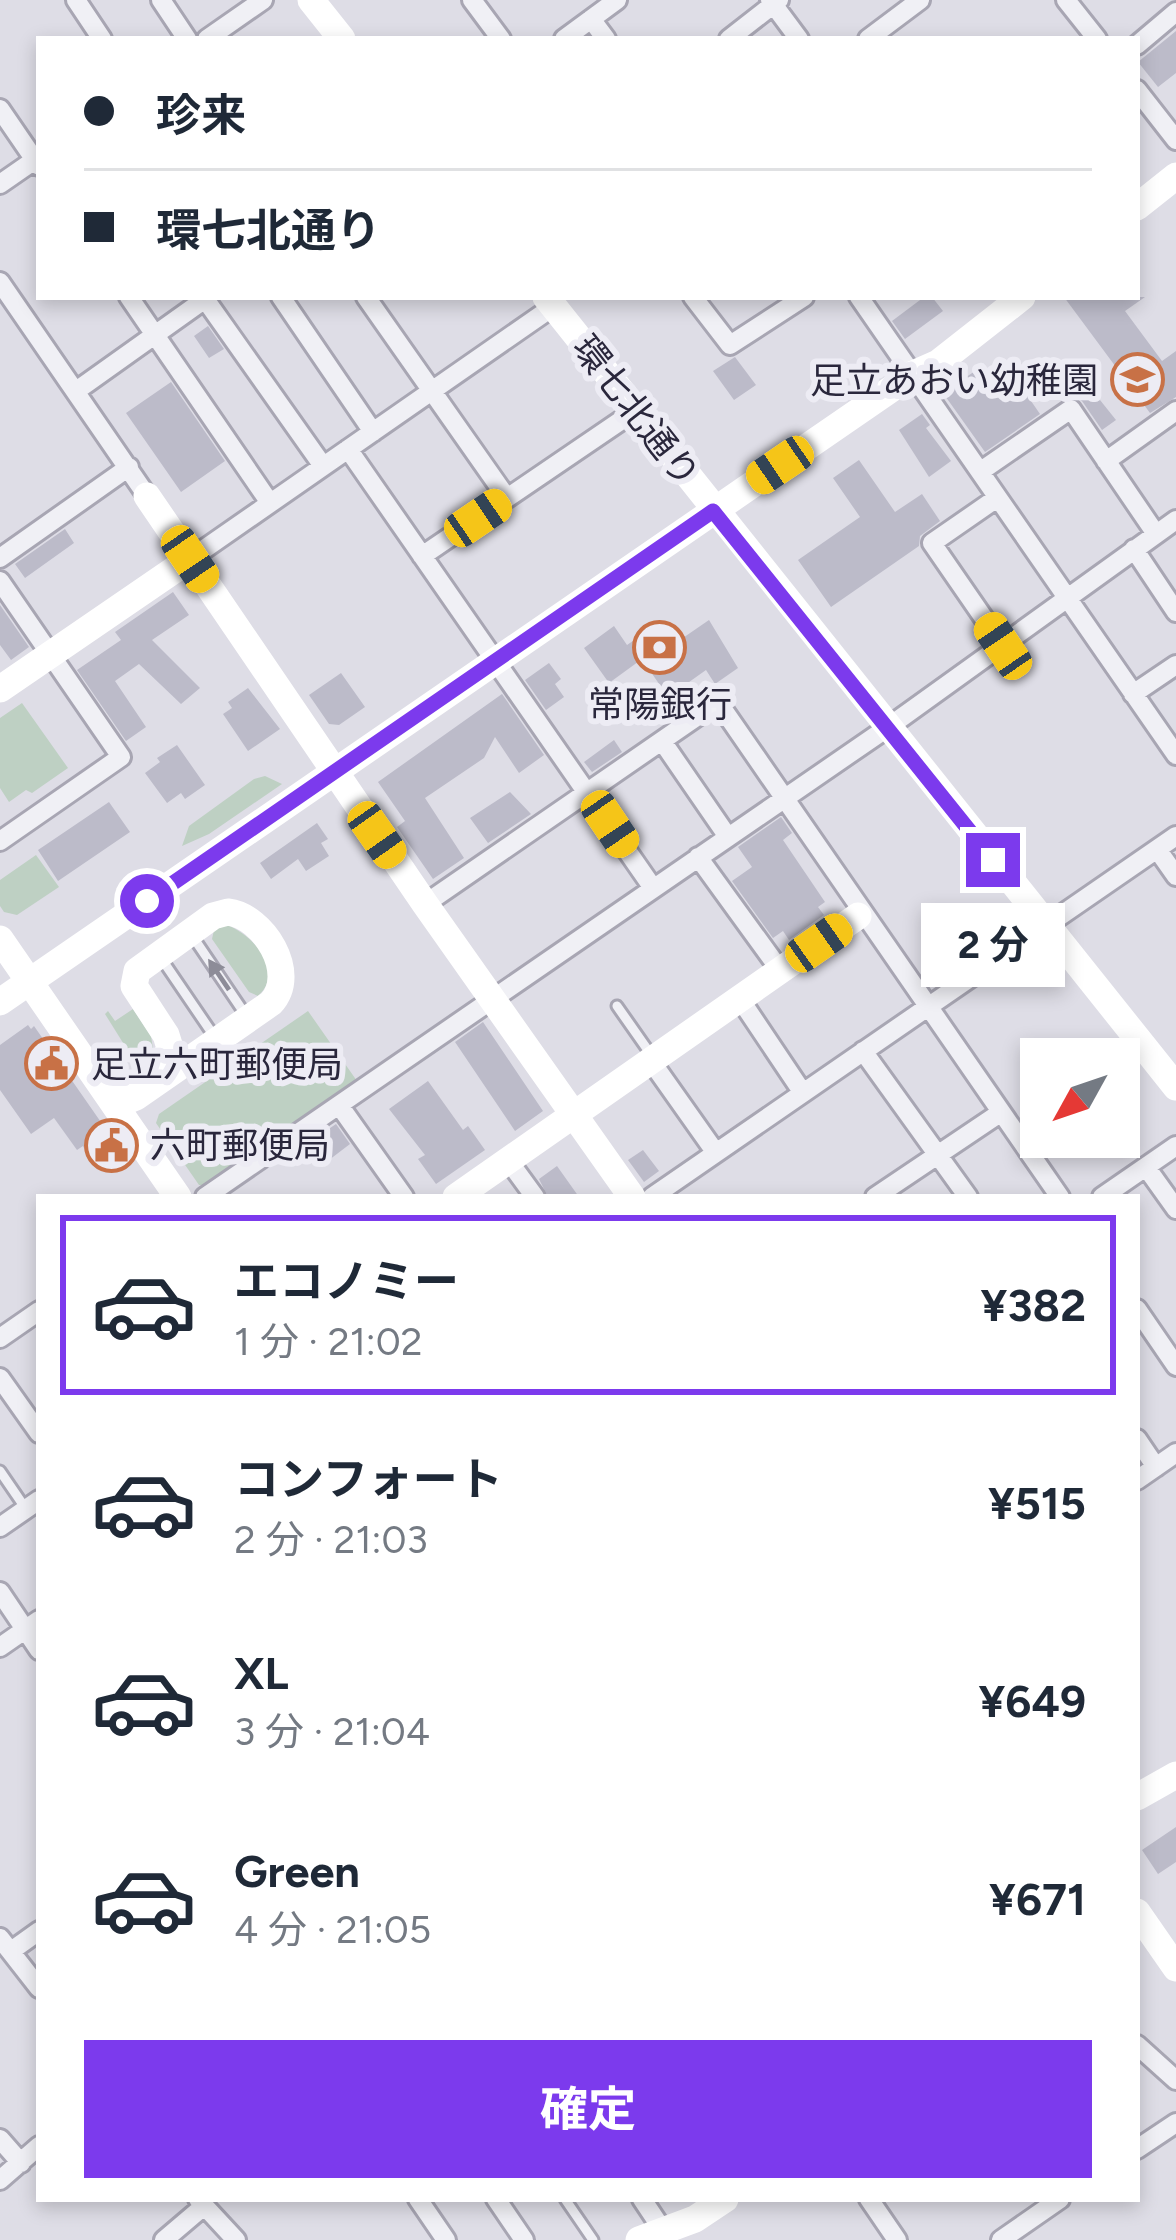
<!DOCTYPE html>
<html lang="ja">
<head>
<meta charset="utf-8">
<style>
	body { margin:0; font-family:Figtree,"Noto Sans JP",sans-serif; background:#f6f6f7; color:#1f2937; height:100vh; display:flex; flex-direction:column; font-size:45px; white-space:nowrap }
	* { box-sizing:border-box; margin:0 }
	p { font-size:39px; color:#747a83 }
	.icon { flex:none; width:66px; height:66px; fill:none; stroke:currentColor; stroke-width:2; stroke-linecap:round; stroke-linejoin:round }
	.map { position:relative; flex:1; overflow:hidden }
	.panel { position:absolute; left:36px; top:1194px; width:1104px; height:1008px; display:flex; flex-direction:column; background:#fff; border-radius:0px; box-shadow:0 6px 18px #0003 }
	.panel>* { flex:none }
	.top-card { position:absolute; left:36px; top:36px; width:1104px; height:264px; border-radius:0px; box-shadow:0 6px 18px #0003; display:grid; align-content:center; height:264px; padding:0 48px; background:#fff }
	.needle { width:78px; rotate:230deg }
	.controls { position:absolute; left:1020px; top:1038px; display:grid; gap:24px }
	.controls a { display:grid; place-items:center; width:120px; height:120px; border-radius:0px; background:#fff; box-shadow:0 6px 18px #0003; font-size:60px }
	.end { position:absolute; width:54px; height:54px; margin:-27px; border:15px solid #7c3aed; background:#fff; box-shadow:0 0 0 6px #fff }
	.from { border-radius:50% }
	.bubble { position:absolute; height:84px; border-radius:0px; background:#fff; box-shadow:0 6px 18px #0003; font-size:39px; font-weight:700; line-height:84px; text-align:center }
	.car { position:absolute; width:36px; height:72px; margin:-36px -18px; border-radius:15px; box-shadow:0 0 9px 3px #0007; background:linear-gradient(#f5c518 24%,#345 0 40%,#f5c518 0 76%,#345 0 86%,#f5c518 0) }
	.top-card b { display:flex; align-items:center; gap:42px; height:114px; font-size:45px }
	.top-card b+b { border-top:3px solid #e0e1e3 }
	.top-card i { width:30px; height:30px; background:#1f2937 }
	ul { padding:21px 0 0; list-style:none }
	li { display:flex; align-items:center; gap:36px; height:180px; margin:0 24px 18px; padding:0 24px; border:6px solid transparent; border-radius:0px }
	li div { flex:1 }
	li b { display:block; font-size:45px }
	li em { font-style:normal; font-weight:700 }
	li.current { border-color:#7c3aed }
	li>.icon { width:108px; height:108px; stroke-width:1.5 }
	.action { display:flex; gap:24px; margin-top:auto; padding:24px 48px }
	.action a { flex:1; height:138px; border-radius:0px; background:#7c3aed; color:#fff; font-size:48px; font-weight:700; line-height:138px; text-align:center }
	.map>svg:first-child { display:block }
</style>
</head>
<body>
<div class="map">
<svg width="1176" height="2240" viewBox="0 0 1176 2240">
	<rect width="100%" height="100%" fill="#dedde6"/>
	<path fill="#bed0c3" d="M22,703L68,768L32,793L26,790L9,802L0,788V718Z
		M265,776L282,784L209,834L182,846L189,826L254,779Z
		M36,855L59,887L17,915L4,912L0,906V880Z
		M227,925C253,935 286,971 258,996L249,992L212,939L214,930Z
		M133,1009L151,1036L154,1055L140,1070L105,1014L108,1011L115,1021Z
		M308,1011L357,1081L208,1185H199L156,1123L159,1114Z"/>
	<path fill="#bcbbc9" d="M1176,31V73L1158,87L1138,62Z
		M924,297H932L943,311L905,339L892,321Z
		M1064,297H1145L1125,311L1162,361L1176,351V397L1150,413Z
		M208,326L224,349L209,358L194,336Z
		M735,357L756,385L734,400L713,371Z
		M1004,362L1040,414L985,452L943,393L975,371L981,379Z
		M171,382L225,461L181,492L126,413Z
		M1088,385L1116,420L1102,430L1082,401L1073,396Z
		M922,414L930,425L926,428L951,461L929,477L899,430Z
		M859,460L895,512L922,494L940,521L920,536L919,546L831,607L798,560L860,517L833,478Z
		M65,529L74,543L25,578L15,564Z
		M173,592L189,615L152,640L200,688L181,704L139,664L115,681L146,727L126,741L77,670L121,640L115,632Z
		M0,605L29,647L11,660L0,645Z
		M709,620L738,668L715,684L706,670L668,697L642,659L609,683L584,648L614,626L627,645L662,621L677,642Z
		M549,663L561,679L555,684L564,697L546,710L525,680Z
		M341,673L365,707L339,725L329,724L309,695Z
		M248,688L280,729L248,751L223,714L232,708L228,702Z
		M502,694L544,755L519,773L495,737L484,758L425,798L464,858L433,879L397,827L405,821L378,782Z
		M614,740L622,752L592,772L584,762Z
		M177,745L205,785L185,799L181,793L167,803L145,773L160,762L157,758Z
		M510,792L531,814L488,843L470,818Z
		M109,802L130,832L58,881L38,850Z
		M781,817L792,833L783,840L825,902L818,907L824,915L789,940L783,931L773,938L732,881L752,867L738,847Z
		M317,823L328,839L321,843L329,856L306,871L298,859L271,879L260,863Z
		M483,1022L543,1111L515,1131L455,1042Z
		M28,1025L31,1029L34,1026L105,1128L100,1132L103,1136L85,1150L83,1146L77,1150L54,1118L31,1134L0,1090V1045Z
		M428,1081L463,1130L468,1126L485,1150L436,1184L418,1159L425,1155L389,1109Z
		M336,1124L350,1144L329,1160L314,1139Z
		M643,1150L659,1171L644,1182L628,1160Z
		M557,1166L579,1197H548L539,1179Z
		M1176,1827V1862L1158,1874L1142,1850Z"/>
	<g fill="none" stroke-linecap="round" stroke-linejoin="round">
		<defs>
			<path id="lane" d="M191,934L245,1014
				M163,961L214,1036
				M617,1006L652,1056
				M0,1471L26,1509
				M565,2199L593,2240"/>
			<path id="street" d="M76,0L102,39
				M161,0L187,39
				M472,0L501,39
				M770,0L799,39
				M1066,0L1097,39
				M591,19L606,39
				M207,39L263,0
				M564,39L617,0
				M729,39L779,0
				M868,39L920,0
				M1137,45L1176,12
				M1137,90L1176,140
				M0,109L39,166
				M0,184L39,157
				M0,282L147,496
				M129,297L270,503
				M281,297L373,432
				M366,297L507,498
				M693,297L730,345L804,297
				M859,297L1176,755
				M205,299L323,466
				M76,391L208,297
				M348,449L653,888
				M1106,461L1176,411
				M981,471L1071,409L1156,534
				M997,498L932,543L1003,646
				M1134,549L1176,612
				M422,556L635,411
				M0,558L129,467
				M190,559L554,306
				M0,581L121,757L0,841
				M1133,694L1176,665
				M662,741L728,837
				M1157,849L1176,876
				M698,857L780,970
				M425,904L718,702L1060,1197
				M740,999L803,1093
				M863,1051L968,1197
				M651,1061L716,1153
				M339,1105L404,1197
				M508,1160L535,1197
				M1146,1167L1176,1209
				M205,1197L887,728L1176,520
				M652,1197L1176,836
				M875,1197L1000,1113
				M1102,1197L1176,1146
				M1137,1309L1176,1366
				M0,1338L39,1311
				M0,1378L39,1433
				M1137,1439L1156,1467
				M1137,1480L1176,1453
				M0,1527L39,1500
				M0,1592L39,1650
				M0,1647L39,1620
				M0,1938L39,1988
				M11,1951L39,1931
				M1137,2045L1176,2080
				M0,2139L21,2163
				M1137,2149L1176,2123
				M0,2180L39,2146
				M198,2199L236,2240
				M418,2199L446,2240
				M496,2199L524,2240
				M642,2199L664,2232
				M869,2199L897,2240
				M164,2240L204,2206
				M1001,2240L1060,2199"/>
		</defs>
		<use href="#lane" stroke="#a8a6b3" stroke-width="15"/>
		<use href="#street" stroke="#a8a6b3" stroke-width="24"/>
		<use href="#lane" stroke="#f0f0f5" stroke-width="9"/>
		<use href="#street" stroke="#f0f0f5" stroke-width="18"/>
		<path stroke="#fff" stroke-width="27" d="M311,0L342,39
			M1137,207L1176,176
			M546,297L1176,1087
			M147,496L425,904L632,1197
			M0,689L190,559
			M228,912C263,916 299,973 271,1003L136,1097L116,1105L171,1051L166,1035L134,986L137,971L213,916Z
			M0,939L178,1197
			M0,1002L913,374L938,363L1022,297
			M456,1197L858,916
			M1137,1797L1176,1775
			M1137,1912L1176,1968
			M639,2240L695,2219L725,2199"/>
	</g>
	<defs><path id="oneway-solid" d="M-6-.8H1V-3.2L6.5 0L1 3.2V.8H-6Z" transform="scale(3)"/></defs>
	<use fill="#8d8c98" href="#oneway-solid" transform="translate(219 975) rotate(-124)"/>
	<g fill="none" stroke-linecap="round" stroke-linejoin="round">
		<path stroke="#7c3aed" stroke-width="15" d="M147,901L713,511L993,860"/>
	</g>
	<defs>
		<symbol id="school-ring" viewBox="-11 -11 22 22"><circle r="9.5" fill="#edecf4" stroke="#c87146" stroke-width="1.5"/><path d="M0-5L7-2L0 1L-7-2ZM-4 1L0 2.5L4 1V4Q0 6-4 4Z" fill="#c87146"/></symbol>
		<symbol id="bank-ring" viewBox="-11 -11 22 22"><circle r="9.5" fill="#edecf4" stroke="#c87146" stroke-width="1.5"/><path d="M-6-4H6V4H-6ZM0-2.3a2.3 2.3 0 1 0 0 4.6a2.3 2.3 0 1 0 0-4.6Z" fill="#c87146"/></symbol>
		<symbol id="civic-ring" viewBox="-11 -11 22 22"><circle r="9.5" fill="#edecf4" stroke="#c87146" stroke-width="1.5"/><path d="M-.6-6.5H3V-4.5H.6V-3L4-1V1h2V6H-6V1h2V-1L-.6-3ZM-1.2 2.5V6h2.4V2.5Z" fill="#c87146"/></symbol>
	</defs>
	<g fill-rule="evenodd">
		<use href="#school-ring" x="1108" y="350" width="59" height="59"/>
		<use href="#bank-ring" x="630" y="618" width="59" height="59"/>
		<use href="#civic-ring" x="22" y="1034" width="59" height="59"/>
		<use href="#civic-ring" x="82" y="1116" width="59" height="59"/>
	</g>
	<g text-anchor="middle" dominant-baseline="central" stroke-width="12" stroke-linejoin="round" paint-order="stroke">
		<g font-size="36" fill="#2a273c" stroke="#edecf4" text-anchor="start">
			<text x="1098" y="380" text-anchor="end">足立あおい幼稚園</text>
			<text x="660" y="704" text-anchor="middle">常陽銀行</text>
			<text x="91" y="1064">足立六町郵便局</text>
			<text x="150" y="1145">六町郵便局</text>
		</g>
		<g font-size="36" fill="#2a273c" stroke="#edecf4">
			<text transform="translate(636 411) rotate(52)">環七北通り</text>
		</g>
	</g>
</svg>
<div class="controls">
<a><svg class="needle" viewBox="-14 -14 28 28"><path d="M0-13l5 13h-10z" fill="#e53935"/><path d="M0 13l5-13h-10z" fill="#747a83"/></svg></a>
</div>
<i class="end from" style="left:147px;top:901px"></i>
<i class="end" style="left:993px;top:860px"></i>
<div class="bubble" style="left:921px;top:903px;width:144px">2 分</div>
<i class="car" style="left:780px;top:465px;rotate:236deg"></i>
<i class="car" style="left:478px;top:518px;rotate:56deg"></i>
<i class="car" style="left:190px;top:559px;rotate:146deg"></i>
<i class="car" style="left:1003px;top:646px;rotate:326deg"></i>
<i class="car" style="left:610px;top:824px;rotate:146deg"></i>
<i class="car" style="left:377px;top:835px;rotate:145deg"></i>
<i class="car" style="left:819px;top:943px;rotate:55deg"></i>
<div class="top-card">
<b><i class="from"></i>珍来</b>
<b><i></i>環七北通り</b>
</div>
<section class="panel">
<ul>
<li class="current"><svg class="icon" aria-label="car" viewBox="0 0 24 24"><path d="M5 17H2v-5l4-1 3-4h7l3 4 3 1v5h-3M9 17h6M6 11h13"/><circle cx="7" cy="17" r="2"/><circle cx="17" cy="17" r="2"/></svg><div><b>エコノミー</b><p>1 分 · 21:02</p></div><em>¥382</em></li>
<li><svg class="icon" aria-label="car" viewBox="0 0 24 24"><path d="M5 17H2v-5l4-1 3-4h7l3 4 3 1v5h-3M9 17h6M6 11h13"/><circle cx="7" cy="17" r="2"/><circle cx="17" cy="17" r="2"/></svg><div><b>コンフォート</b><p>2 分 · 21:03</p></div><em>¥515</em></li>
<li><svg class="icon" aria-label="car" viewBox="0 0 24 24"><path d="M5 17H2v-5l4-1 3-4h7l3 4 3 1v5h-3M9 17h6M6 11h13"/><circle cx="7" cy="17" r="2"/><circle cx="17" cy="17" r="2"/></svg><div><b>XL</b><p>3 分 · 21:04</p></div><em>¥649</em></li>
<li><svg class="icon" aria-label="car" viewBox="0 0 24 24"><path d="M5 17H2v-5l4-1 3-4h7l3 4 3 1v5h-3M9 17h6M6 11h13"/><circle cx="7" cy="17" r="2"/><circle cx="17" cy="17" r="2"/></svg><div><b>Green</b><p>4 分 · 21:05</p></div><em>¥671</em></li>
</ul>
<div class="action"><a>確定</a></div>
</section>
</div>
</body>
</html>
